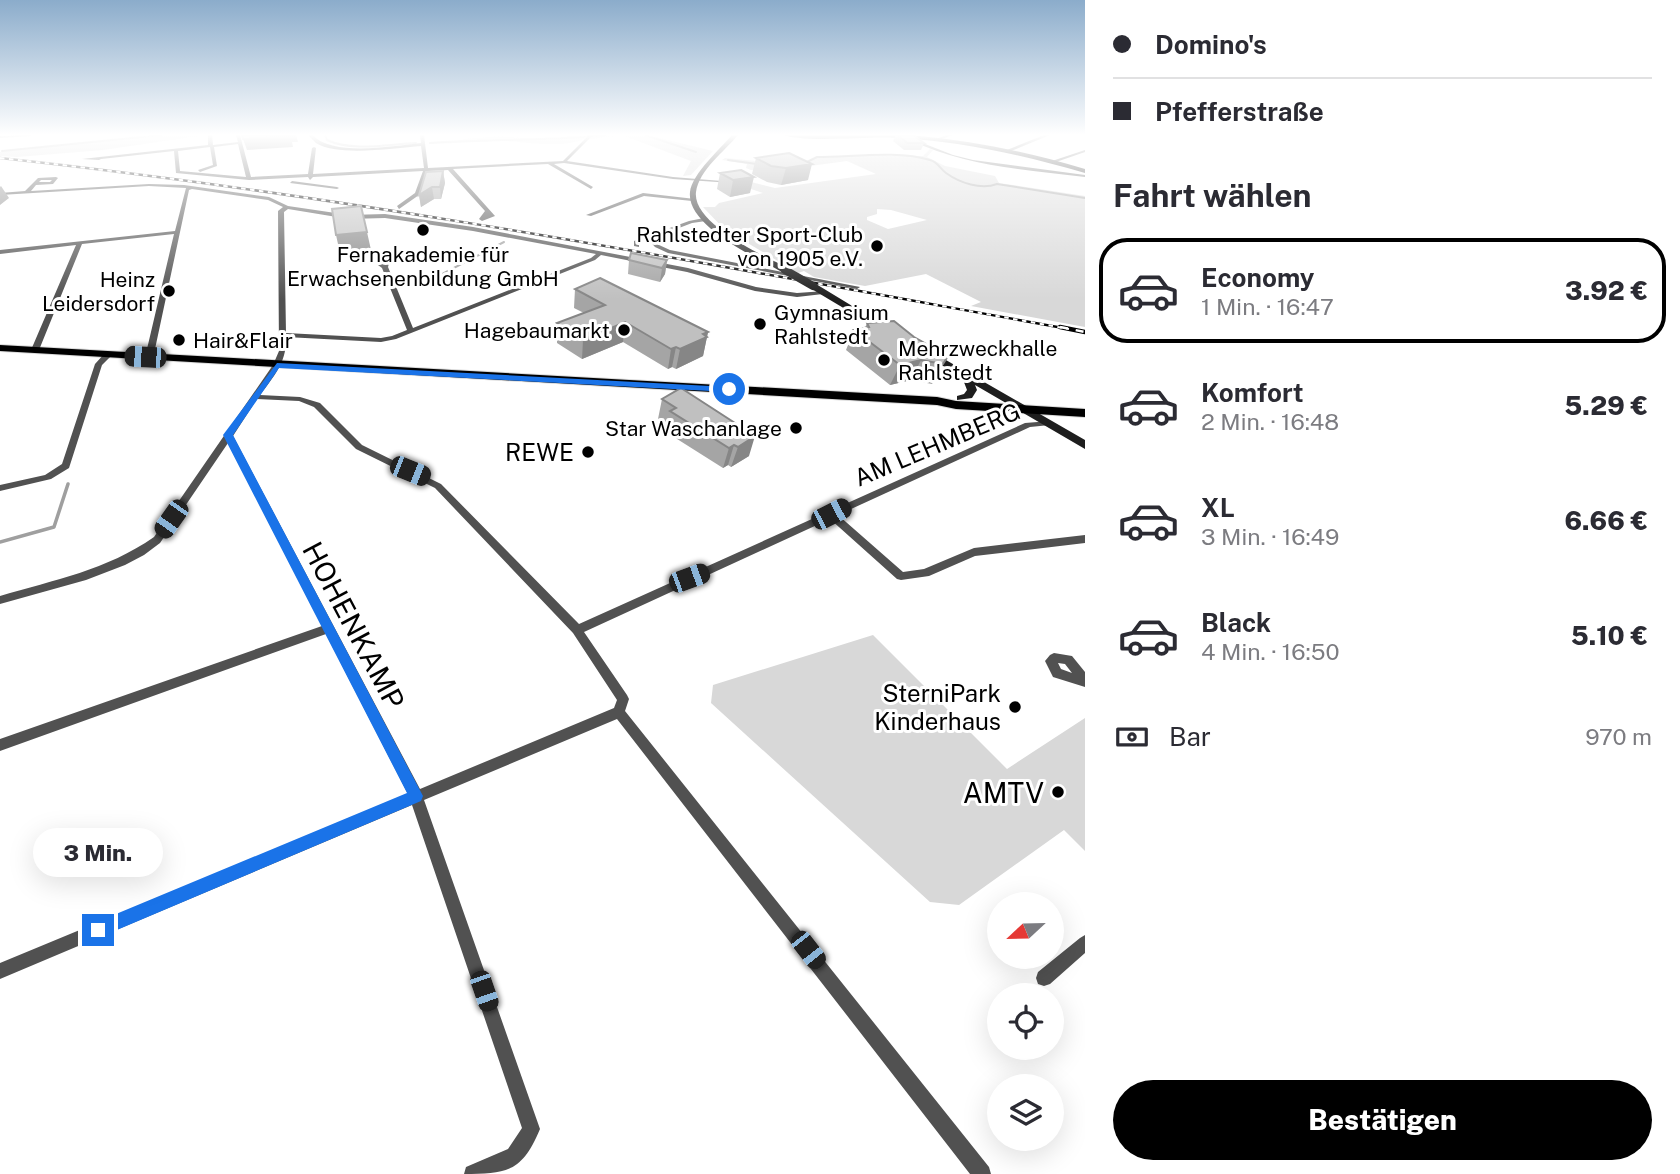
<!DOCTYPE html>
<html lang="de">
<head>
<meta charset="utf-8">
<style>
	body { margin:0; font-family:"Public Sans",sans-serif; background:#f2f2f3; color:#2b2b33; height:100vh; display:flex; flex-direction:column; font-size:26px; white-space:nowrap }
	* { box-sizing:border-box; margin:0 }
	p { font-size:23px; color:#7c7c81 }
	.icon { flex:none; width:38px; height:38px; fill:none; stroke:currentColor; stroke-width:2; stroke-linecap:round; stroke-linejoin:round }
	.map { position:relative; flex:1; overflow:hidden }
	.side { display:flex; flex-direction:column; background:#fff; width:595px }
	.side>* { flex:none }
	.guide { display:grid; align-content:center; height:154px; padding:0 28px; background:#fff }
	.needle { width:46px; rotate:248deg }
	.controls { position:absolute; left:987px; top:892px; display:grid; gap:14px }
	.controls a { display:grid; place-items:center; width:77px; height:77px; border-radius:50%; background:#fff; box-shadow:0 7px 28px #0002; font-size:35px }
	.end { position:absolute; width:32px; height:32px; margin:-16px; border:9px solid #1a73e8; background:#fff; box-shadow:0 0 0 4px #fff }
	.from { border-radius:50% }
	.bubble { position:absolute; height:49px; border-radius:24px; background:#fff; box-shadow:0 7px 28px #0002; font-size:23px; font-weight:800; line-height:49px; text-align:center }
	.car { position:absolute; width:21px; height:42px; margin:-21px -10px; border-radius:9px; box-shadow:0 0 5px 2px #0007; background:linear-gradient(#222 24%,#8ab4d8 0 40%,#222 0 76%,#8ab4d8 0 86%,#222 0) }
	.guide b { display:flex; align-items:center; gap:24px; height:66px; font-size:26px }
	.guide b+b { border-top:2px solid #e1e1e2 }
	.guide i { width:18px; height:18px; background:#2b2b33 }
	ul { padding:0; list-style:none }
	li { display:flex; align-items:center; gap:21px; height:105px; margin:0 14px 10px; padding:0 14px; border:4px solid transparent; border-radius:28px }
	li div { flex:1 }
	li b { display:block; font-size:26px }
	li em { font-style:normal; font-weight:800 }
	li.active { border-color:#000 }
	li>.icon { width:63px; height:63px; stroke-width:1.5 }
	h2 { padding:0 28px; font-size:32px; line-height:84px }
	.pay { display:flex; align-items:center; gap:18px; height:77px; padding:0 28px; font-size:26px }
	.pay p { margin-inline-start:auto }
	.primary-button { display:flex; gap:14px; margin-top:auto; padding:14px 28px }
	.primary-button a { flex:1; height:80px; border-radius:42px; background:#000; color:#fff; font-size:28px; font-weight:800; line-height:80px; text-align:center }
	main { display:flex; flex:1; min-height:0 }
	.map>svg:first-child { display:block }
</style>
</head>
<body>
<main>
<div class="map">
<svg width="1085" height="1174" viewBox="0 0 1085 1174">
	<rect width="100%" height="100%" fill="#fff"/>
	<path fill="#d8d8d8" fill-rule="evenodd" d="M153,135H205L103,150L17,157L0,156V152Z
		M566,135H589C572,151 524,141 501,141C477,141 453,144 429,144V142C450,142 469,138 490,137C516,136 541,141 568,138Z
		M595,135H647L713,151L691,175L683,176L691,161L622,135L590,139Z
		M930,149L933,150L927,157L945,166L995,176L999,183L1085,196V327L971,306L981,302L926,274L865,286L814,277L804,271L798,273L724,229L703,207H715L719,203L763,193L748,188L751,182L775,188L876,174L847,161L795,168L751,170L746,168L747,164L722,160L725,158L798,165L819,156H923ZM877,209L891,210L927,220L888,229L867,220V217L877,214Z
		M873,635L1007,769L1085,718V851L1064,830L959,905L930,902L711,703L713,685Z"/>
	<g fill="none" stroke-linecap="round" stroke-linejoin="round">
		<path stroke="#9f9f9f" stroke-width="2" d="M325,135L327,140C353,152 388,144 416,143
			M645,135L696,152
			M430,143C489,139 547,141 606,135
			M2,151L162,135
			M728,160L757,164
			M803,164L817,157C851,157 899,150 930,160C938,162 940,169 946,173C960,183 981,190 997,184L1085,198
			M417,287L504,242"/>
		<path stroke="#9f9f9f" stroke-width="3.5" d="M0,542L54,527L68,484"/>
		<defs>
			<path id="primary" d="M0,345L937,397L956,401L1085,409V417L956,409L937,405L0,351Z"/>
		</defs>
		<use href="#primary" stroke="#dbdbdb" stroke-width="2"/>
		<path fill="#515151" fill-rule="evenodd" d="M32,135L30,136L0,138V136Z
			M208,135H212L213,145L238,142L236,135H240L251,177L308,174L312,148L314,147L316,148L313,174L424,168L421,146C395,148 338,157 316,143C315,142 309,136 308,135H312C334,157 392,146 421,143L420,135H424L428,168L563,161L589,135H593L567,161L673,177L734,182L732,183L673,179L564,163L554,164L593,187L591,189L548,164L453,169L495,216L482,221L479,219L485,211L448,170L428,171L419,195L399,209L397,206L415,193L423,171L313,177L310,180L308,177L249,180L176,173L174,151L101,159L99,160L82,159L208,145ZM238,144L246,177L180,171L178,151L210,147L213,165L198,170L200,172L217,166L214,147Z
			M947,135H953L938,140L936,139Z
			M1044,135H1050L1011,151L1007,150Z
			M910,138L953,155L973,160L1085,175V177C1025,170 965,166 910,140Z
			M1085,150V152L1056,162L1052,161Z
			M56,177L58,178L53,184L36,185L31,191L149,184L184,185L269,197L288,206L349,215L385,214L473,227L688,268L756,287L797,293L825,291L826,292L823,294L797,297L755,291L687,272L601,255L595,260L396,339L381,342L286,337C287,362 274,376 260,395L300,397L320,403L362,445L441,484L579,624L1025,423L1050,421V425L1030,427L838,515L903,572L924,569L974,548L1085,535V543L975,556L929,576L901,580L897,579L830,519L584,632L627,695L629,699L625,711L989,1167L991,1174H970L617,719L424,800L540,1129C522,1172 507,1174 464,1174L466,1167L508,1149L522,1128L412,805L0,979V963L408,794L326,634L0,751V739L322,626L228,443L160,543L144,555L125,565L86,580L0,604V596C54,580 107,570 154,537L273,365L279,351L278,211L283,207L268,200L192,189L189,190L155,349L149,359L142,357L147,349L174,234L82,244L39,350L32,352L31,350L76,245L0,254V250L175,231L186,188L149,186L0,195V193L25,191L38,178ZM41,180H52L50,182H39ZM288,209L349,219L385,218L473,231L596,254L591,258L413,328L388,267L390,260L387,258L374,260V262L382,268L407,330L392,336L381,338L286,333L284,212ZM257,399L299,401L314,407L356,449L435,488L573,633L617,700L614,708L420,789L233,436Z
			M292,181L337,187L339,188L337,189L290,183Z
			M643,193L695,199L692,201L644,196L591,216L586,215Z
			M704,218L706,221L692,223L653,238L659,245L670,250L860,287L857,289L668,253L655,247L648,239L639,243V247L634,246V241L689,221Z
			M105,353L112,355L102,365L69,468L51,479L0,491V485L45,475L62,464L95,364Z
			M1054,653L1072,656L1085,672V687L1053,677L1045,661L1050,655ZM1058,663L1065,664L1072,673L1061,669Z
			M1085,935V953L1050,984L1044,986L1038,984L1036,978L1038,972L1080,938Z"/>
		<path fill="#1e1e1e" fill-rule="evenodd" d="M732,135H738C725,151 699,170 696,192C692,224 764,256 788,268V272H782C757,258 686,226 690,192C692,174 720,149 732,135Z
			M784,135C829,135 875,132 920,136C976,141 1031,153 1085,169V173C1022,155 961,141 896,138C869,136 805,143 784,135Z
			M810,284H816L895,332L887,334L810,288Z
			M926,352H932L1085,440V449L975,385L977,390L972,398L957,400V396L964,394L967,390L962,377L926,356Z"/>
		<use href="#primary" fill="#000" fill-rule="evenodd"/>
		<defs>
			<path id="rail-far1" d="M0,158C359,197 714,265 1069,329"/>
			<path id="rail" d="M1060,327L1085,332"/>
		</defs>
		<use href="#rail-far1" stroke="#000" stroke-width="2.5"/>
		<use href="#rail" stroke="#000" stroke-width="4.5"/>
		<use href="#rail-far1" stroke="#fff" stroke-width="2" stroke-dasharray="4.5" stroke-linecap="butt"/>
		<use href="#rail" stroke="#fff" stroke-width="2.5" stroke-dasharray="8" stroke-linecap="butt"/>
		<path stroke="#1e1e1e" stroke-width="8" d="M785,270L813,286"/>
	</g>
	<path fill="#a5a5a5" d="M896,135H913L924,143L921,150H904L893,141Z
		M789,153L808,180L781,185L767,182L752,174L756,158Z
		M741,170L750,193L730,197L717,189L720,173Z
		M443,171L445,183L441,199H434L421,207L419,195Z
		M629,260H667L665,274L660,282L628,274Z
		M575,289L708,332L703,356L676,369L672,367L668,369L623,342L582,359L557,343V323L584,313L574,308Z
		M867,323L914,337L948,356L932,384L911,380L890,385L846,350L854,330L865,328Z
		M681,388L749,456L731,467L728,465L723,468L666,432L667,425L658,419L662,399Z"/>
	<path fill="#868686" d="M289,135H296L298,142H292L293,147L247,150L243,139Z
		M812,164L808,180L781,185L786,168Z
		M443,171L445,183L441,199L440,187Z
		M754,177L750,193L730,197L733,180Z
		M1,186L9,198L0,205V187Z
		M432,187L434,199L421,207L419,195Z
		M367,232L371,250L340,253L336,235Z
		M667,260L665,274L660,282L662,268Z
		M625,322L623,342L582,359L583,340Z
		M708,332L703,356L676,369L680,349Z
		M676,347L672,367L668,369L671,349Z
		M921,360L911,380L890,385L900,365Z
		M755,436L749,456L731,467L738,447Z
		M734,445L728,465L723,468L729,448Z"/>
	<path fill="#c0c0c0" stroke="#868686" stroke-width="2" d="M242,135H290V136L243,139Z
		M898,135H913L924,143H907Z
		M789,153L812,164L786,168L771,166L756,158Z
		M741,170L754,177L733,180L720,173Z
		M443,171L440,187H432L419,195L426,172Z
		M361,206L367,232L336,235L332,209Z
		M631,253L667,260L662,268L629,260Z
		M600,278L708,332L703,334L707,337L680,349L676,347L671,349L625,322L583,340L557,323L605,305L575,289Z
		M894,321L914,337L948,356L943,364L921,360L900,365L854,330L869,327L867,323Z
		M681,388L755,436L738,447L734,445L729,448L670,411L676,408L662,399Z"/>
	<linearGradient id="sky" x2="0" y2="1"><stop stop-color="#8baccb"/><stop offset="0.45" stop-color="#fff"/><stop offset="1" stop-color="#fff" stop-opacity="0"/></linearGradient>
	<rect width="1085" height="299" fill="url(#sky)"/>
	<path fill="#1a73e8" d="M277,363L729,387L733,389L729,392L279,368L233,435L423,796L421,801L98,938L92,935L90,930L92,924L407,793L223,435Z"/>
	<g fill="#000" stroke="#fff" stroke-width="2.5">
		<circle cx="423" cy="230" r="7"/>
		<circle cx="877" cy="246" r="7"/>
		<circle cx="169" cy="291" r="7"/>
		<circle cx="760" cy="324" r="7"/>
		<circle cx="624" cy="330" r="7"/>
		<circle cx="179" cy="340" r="7"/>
		<circle cx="884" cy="360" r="7"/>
		<circle cx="796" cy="428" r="7"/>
		<circle cx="588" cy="452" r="7"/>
		<circle cx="1015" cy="707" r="7"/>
		<circle cx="1058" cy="792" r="7"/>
	</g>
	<g text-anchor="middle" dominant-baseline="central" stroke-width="6" stroke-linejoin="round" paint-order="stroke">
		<g font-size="21" fill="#000" stroke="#fff" text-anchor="end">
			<text x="863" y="234">Rahlstedter Sport-Club<tspan x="863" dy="24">von 1905 e.V.</tspan></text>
			<text x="423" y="254" text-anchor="middle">Fernakademie für<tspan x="423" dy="24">Erwachsenenbildung GmbH</tspan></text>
			<text x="155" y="279">Heinz<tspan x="155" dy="24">Leidersdorf</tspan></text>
			<text x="774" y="312" text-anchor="start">Gymnasium<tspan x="774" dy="24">Rahlstedt</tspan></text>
			<text x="610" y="330">Hagebaumarkt</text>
			<text x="193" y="340" text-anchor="start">Hair&amp;Flair</text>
			<text x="898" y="348" text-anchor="start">Mehrzweckhalle<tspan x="898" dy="24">Rahlstedt</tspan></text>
			<text x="782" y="428">Star Waschanlage</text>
		</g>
		<g font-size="24" fill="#000" stroke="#fff">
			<text transform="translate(937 444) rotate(-23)">AM LEHMBERG</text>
		</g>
		<g font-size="24" fill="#000" stroke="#fff" text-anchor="end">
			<text x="574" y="452">REWE</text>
			<text x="1001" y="693">SterniPark<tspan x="1001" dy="28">Kinderhaus</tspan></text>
		</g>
		<g font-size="28" fill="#000" stroke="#fff">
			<text transform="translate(354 625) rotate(62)">HOHENKAMP</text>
		</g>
		<g font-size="28" fill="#000" stroke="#fff" text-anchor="end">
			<text x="1044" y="792">AMTV</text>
		</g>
	</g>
</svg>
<div class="controls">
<a><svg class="needle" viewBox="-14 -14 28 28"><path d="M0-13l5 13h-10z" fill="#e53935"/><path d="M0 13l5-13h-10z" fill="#7c7c81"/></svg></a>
<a><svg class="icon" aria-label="locate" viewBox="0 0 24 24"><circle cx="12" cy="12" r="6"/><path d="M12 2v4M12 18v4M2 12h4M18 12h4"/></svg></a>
<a><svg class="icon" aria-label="layers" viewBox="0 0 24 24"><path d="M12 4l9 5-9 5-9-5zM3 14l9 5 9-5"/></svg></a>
</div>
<i class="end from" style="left:729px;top:389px"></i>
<i class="end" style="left:98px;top:930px"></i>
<div class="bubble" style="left:33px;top:828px;width:130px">3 Min.</div>
<i class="car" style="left:145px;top:357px;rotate:273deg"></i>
<i class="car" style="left:410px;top:471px;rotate:112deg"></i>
<i class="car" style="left:831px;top:514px;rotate:63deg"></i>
<i class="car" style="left:171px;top:519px;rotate:215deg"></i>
<i class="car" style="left:689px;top:578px;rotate:70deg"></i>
<i class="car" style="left:808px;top:950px;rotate:142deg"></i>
<i class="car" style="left:484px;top:991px;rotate:161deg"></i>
</div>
<section class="side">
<div class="guide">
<b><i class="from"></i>Domino's</b>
<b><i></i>Pfefferstraße</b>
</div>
<h2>Fahrt wählen</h2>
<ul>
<li class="active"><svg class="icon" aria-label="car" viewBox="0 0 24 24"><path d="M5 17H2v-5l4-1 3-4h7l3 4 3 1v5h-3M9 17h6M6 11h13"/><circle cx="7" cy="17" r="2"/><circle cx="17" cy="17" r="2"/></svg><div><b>Economy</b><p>1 Min. · 16:47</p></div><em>3.92 €</em></li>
<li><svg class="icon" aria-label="car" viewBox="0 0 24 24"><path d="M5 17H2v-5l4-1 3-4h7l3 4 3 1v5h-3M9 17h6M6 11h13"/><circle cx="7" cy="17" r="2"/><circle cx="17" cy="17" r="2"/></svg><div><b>Komfort</b><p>2 Min. · 16:48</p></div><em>5.29 €</em></li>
<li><svg class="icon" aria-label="car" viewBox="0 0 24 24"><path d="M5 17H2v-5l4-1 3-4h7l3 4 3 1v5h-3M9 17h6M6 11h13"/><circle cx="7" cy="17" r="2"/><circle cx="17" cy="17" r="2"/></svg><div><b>XL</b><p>3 Min. · 16:49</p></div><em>6.66 €</em></li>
<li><svg class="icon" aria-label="car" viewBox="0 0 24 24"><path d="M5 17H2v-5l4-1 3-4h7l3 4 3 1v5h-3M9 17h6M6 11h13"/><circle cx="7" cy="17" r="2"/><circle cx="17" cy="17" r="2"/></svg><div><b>Black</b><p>4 Min. · 16:50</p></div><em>5.10 €</em></li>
</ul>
<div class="pay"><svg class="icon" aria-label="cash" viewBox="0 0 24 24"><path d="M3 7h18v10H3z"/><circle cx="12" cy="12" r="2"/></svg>Bar<p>970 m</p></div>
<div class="primary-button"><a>Bestätigen</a></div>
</section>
</main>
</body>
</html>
